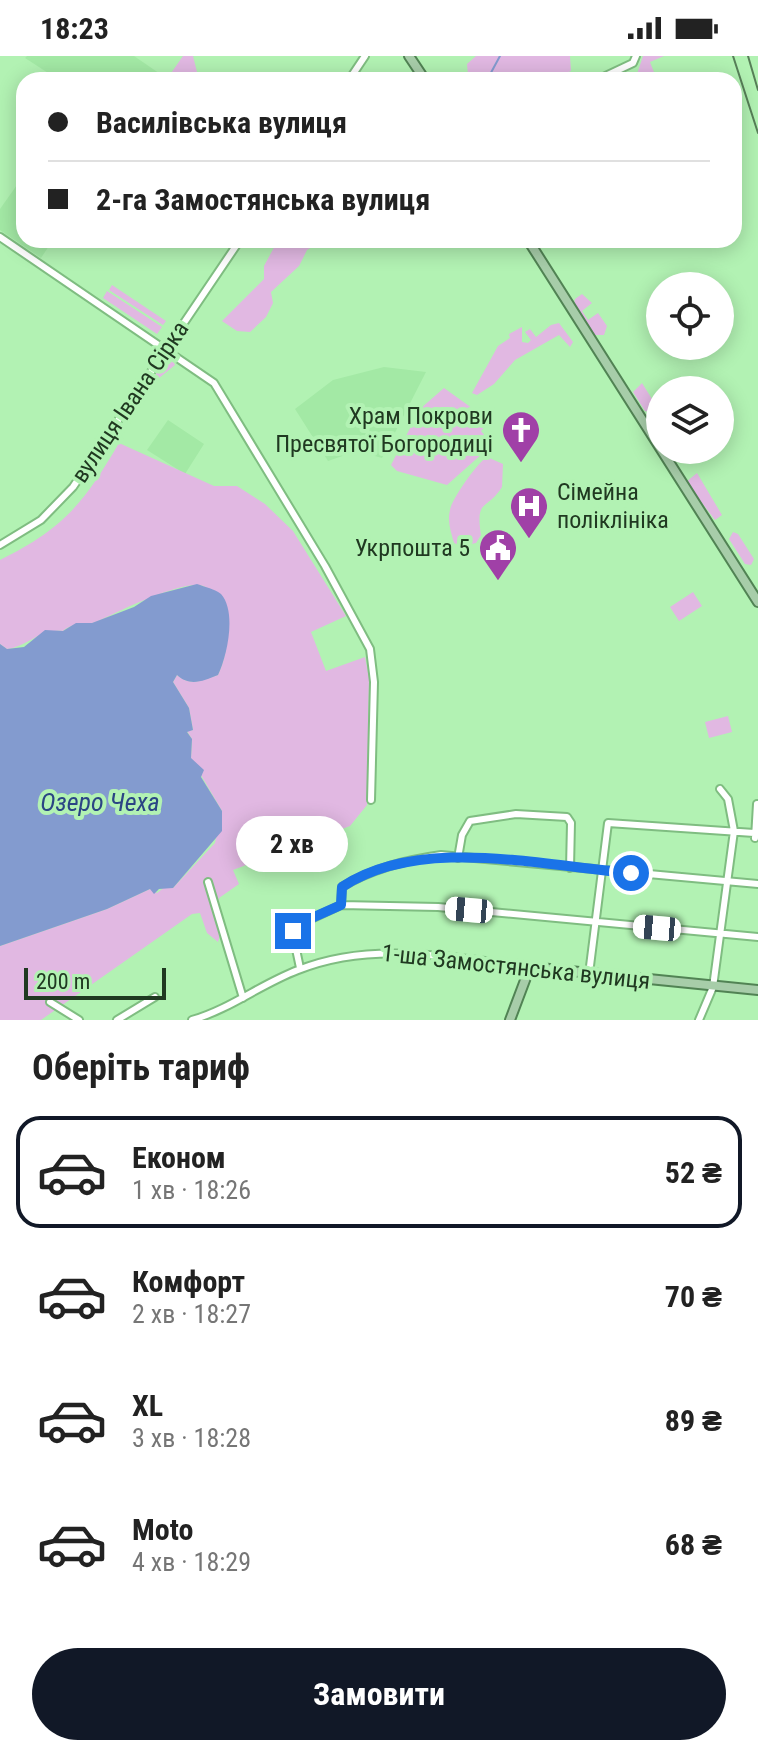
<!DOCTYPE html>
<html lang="uk">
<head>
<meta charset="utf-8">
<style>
	body { margin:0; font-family:"Roboto Condensed",sans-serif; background:#f6f6f6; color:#222; height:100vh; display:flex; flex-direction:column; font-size:30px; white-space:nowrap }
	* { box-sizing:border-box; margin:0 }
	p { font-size:26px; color:#767676 }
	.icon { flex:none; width:44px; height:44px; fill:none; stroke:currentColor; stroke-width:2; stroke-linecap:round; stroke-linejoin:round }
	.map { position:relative; height:964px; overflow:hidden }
	.panel { display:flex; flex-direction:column; background:#fff; flex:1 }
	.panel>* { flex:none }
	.hud { position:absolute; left:16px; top:16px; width:726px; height:176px; border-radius:24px; box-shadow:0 4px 20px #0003; display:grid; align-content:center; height:176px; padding:0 32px; background:#fff }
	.fabs { position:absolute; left:646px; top:216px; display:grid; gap:16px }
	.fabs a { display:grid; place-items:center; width:88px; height:88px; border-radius:50%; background:#fff; box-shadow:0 4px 20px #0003; font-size:40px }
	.scale { position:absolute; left:24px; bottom:20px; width:142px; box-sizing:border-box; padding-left:8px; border:4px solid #203921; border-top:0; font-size:22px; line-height:28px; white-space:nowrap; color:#203921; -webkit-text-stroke:6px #b2f2b3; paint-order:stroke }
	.end { position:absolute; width:36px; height:36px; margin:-18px; border:10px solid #1a73e8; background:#fff; box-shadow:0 0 0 4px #fff }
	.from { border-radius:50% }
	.bubble { position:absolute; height:56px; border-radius:28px; background:#fff; box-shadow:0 4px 20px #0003; font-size:26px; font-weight:700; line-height:56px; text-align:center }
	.car { position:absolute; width:24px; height:48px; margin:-24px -12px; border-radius:10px; box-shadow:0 0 6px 2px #0007; background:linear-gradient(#fff 24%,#345 0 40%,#fff 0 76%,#345 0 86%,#fff 0) }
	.hud b { display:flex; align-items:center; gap:28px; height:76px; font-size:30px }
	.hud b+b { border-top:2px solid #e0e0e0 }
	.hud i { width:20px; height:20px; background:#222 }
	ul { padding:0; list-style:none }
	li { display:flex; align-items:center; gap:24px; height:112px; margin:0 16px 12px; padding:0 16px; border:4px solid transparent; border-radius:24px }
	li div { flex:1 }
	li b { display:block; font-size:30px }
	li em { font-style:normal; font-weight:700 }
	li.selected { border-color:#111827 }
	li>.icon { width:72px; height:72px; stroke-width:1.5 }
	h2 { padding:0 32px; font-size:36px; line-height:96px }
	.button { display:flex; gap:16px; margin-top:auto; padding:16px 32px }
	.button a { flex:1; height:92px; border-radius:48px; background:#111827; color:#fff; font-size:32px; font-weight:700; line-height:92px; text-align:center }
	.status { display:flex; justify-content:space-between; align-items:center; height:56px; padding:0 40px; background:#fff; direction:ltr }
	.status svg { height:22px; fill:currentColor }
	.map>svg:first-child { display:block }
</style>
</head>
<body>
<div class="status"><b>18:23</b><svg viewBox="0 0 49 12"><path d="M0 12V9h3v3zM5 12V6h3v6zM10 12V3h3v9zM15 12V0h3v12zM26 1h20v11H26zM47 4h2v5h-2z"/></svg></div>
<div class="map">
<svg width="758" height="964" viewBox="0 0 758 964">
	<rect width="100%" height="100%" fill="#b2f2b3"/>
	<path fill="#a3e9a5" d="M27,0H134L169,24H59L25,2Z
		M24,119V184L51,187L41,202L0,174V153Z
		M384,311L426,316L382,402L357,395L328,405L295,353L333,324Z
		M168,364L204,388L185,418L147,394Z"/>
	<path fill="#e1b8e2" d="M183,0H193L199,24H175L169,20Z
		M476,0H570L571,15L566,17H556L554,24H463L468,19L467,8Z
		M643,0H664L650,6L657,24H641L637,18Z
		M278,184H323L307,194L299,210L271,236L273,247L266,261L250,276L237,275L222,265L264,223V210Z
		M112,229L166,265L163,269L109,234Z
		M107,235L162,271L157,278L103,242Z
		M582,238L592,247L582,255L588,264L598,257L607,270L604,279H595L574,248L575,243Z
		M559,267L573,286L570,291L559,279L515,304L494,328L477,339L472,337L498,290L510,282L509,278L522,271V286L528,287L531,284L525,276L530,273L536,281L551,269Z
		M165,303H172L175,309L148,331Z
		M642,327L657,351L649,356L645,355L633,336Z
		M444,332L490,365L481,375L492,389L447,429L397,415L391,409L420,353Z
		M119,387L214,430H237L265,448L293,475L346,560L311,576L326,615L365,601L369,622L367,749L350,770L233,814L239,828L219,842L218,853L224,863L218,886L207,877L200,857L192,858L41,964H0V890L107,853L150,833L157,837L165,831L173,832L215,787L222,755L191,702L192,683L187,675L193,674L189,652L173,626L177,619C191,631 202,624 218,619C226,602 231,576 222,560C218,552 214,538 207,532C192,518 116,557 98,565C86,571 74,565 63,575C40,572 29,590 7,593L0,588V504C63,473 84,447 119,387Z
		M487,401L503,408L502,431C487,455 475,442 481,479L476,487L461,490L454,487C451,476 447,465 450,454C452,443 476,408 487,401Z
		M697,417L722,459L715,464L686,426Z
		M733,476L738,478L754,503L751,509L745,508L729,483Z
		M693,536L702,550L679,565L670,551Z
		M728,660L732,676L709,682L705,666Z"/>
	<path fill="#839bcf" d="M197,528C205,531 215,533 221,538C237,556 227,600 218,619C203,625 190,631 177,619L173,626L189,652L193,674L187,676L192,683L191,702L204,714L201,721L222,755V775L173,832L159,833L154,838L150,833L107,853L0,890V588L7,593L24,591L45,574L63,575L76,567H92L134,551L151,540Z"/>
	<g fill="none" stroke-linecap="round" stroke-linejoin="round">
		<path stroke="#839bcf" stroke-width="2" d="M487,24L500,0"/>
		<defs>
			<path id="minor" d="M349,24L365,0
				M597,24L633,7L636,0
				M0,181L214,327L325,510L370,593L374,626L371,744
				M0,489L41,464L73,431L240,184
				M755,782L757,748
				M458,802L462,779L470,765L516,758L567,761L571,767L570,812
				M208,826L243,942
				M341,849L342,831C372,812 407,804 441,799L758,828
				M300,912L293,879L296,870L341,849L438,851L758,881
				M589,918L608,767L754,777
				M50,946L79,964
				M117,964L155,941
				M192,964C230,953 261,928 298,914C372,884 453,902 530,911
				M699,964L713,931L734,775L728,743L720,733"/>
			<path id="major" d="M409,0L425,24
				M528,184L758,546
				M510,964L530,911L758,934"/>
		</defs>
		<use href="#minor" stroke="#7fbd81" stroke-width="10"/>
		<use href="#major" stroke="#518354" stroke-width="12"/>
		<use href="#minor" stroke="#fff" stroke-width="6"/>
		<use href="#major" stroke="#a7cda9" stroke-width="8"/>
		<path stroke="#577f58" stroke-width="2" d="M733,0L758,77
			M748,0L758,34"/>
	</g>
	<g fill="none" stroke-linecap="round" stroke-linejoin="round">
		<path stroke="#1a73e8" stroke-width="10" d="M293,875L305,865L341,849L342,831C421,779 541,810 631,817"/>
	</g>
	<defs>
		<symbol id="church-pin" viewBox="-11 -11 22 30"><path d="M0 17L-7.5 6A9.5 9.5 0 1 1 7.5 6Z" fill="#a040a7" stroke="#b2f2b3"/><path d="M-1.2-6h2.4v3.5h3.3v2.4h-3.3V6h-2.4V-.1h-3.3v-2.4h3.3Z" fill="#fff"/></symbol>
		<symbol id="hospital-pin" viewBox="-11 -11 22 30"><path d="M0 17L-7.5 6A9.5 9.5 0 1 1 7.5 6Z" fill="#a040a7" stroke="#b2f2b3"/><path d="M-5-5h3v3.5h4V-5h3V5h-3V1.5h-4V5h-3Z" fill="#fff"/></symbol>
		<symbol id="civic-pin" viewBox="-11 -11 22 30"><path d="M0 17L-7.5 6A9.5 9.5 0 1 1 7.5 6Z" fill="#a040a7" stroke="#b2f2b3"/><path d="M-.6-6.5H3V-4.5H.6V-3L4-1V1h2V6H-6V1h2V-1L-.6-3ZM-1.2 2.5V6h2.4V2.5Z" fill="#fff"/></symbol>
	</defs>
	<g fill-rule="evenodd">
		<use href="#church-pin" x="499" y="352" width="44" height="60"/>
		<use href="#hospital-pin" x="507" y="428" width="44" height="60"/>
		<use href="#civic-pin" x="476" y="470" width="44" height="60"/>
	</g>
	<g text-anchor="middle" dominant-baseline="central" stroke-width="8" stroke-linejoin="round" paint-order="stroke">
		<g font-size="24" fill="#203921" stroke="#b2f2b3">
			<text transform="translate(130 346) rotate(-56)">вулиця Івана Сірка</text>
			<text transform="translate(516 911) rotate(6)">1-ша Замостянська вулиця</text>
		</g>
		<g font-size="24" fill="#203921" stroke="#b2f2b3" text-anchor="end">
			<text x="493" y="360">Храм Покрови<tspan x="493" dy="28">Пресвятої Богородиці</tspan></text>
			<text x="557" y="436" text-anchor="start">Сімейна<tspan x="557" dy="28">поліклініка</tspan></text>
			<text x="470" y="492">Укрпошта 5</text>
		</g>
		<g font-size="26" font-style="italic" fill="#2a4484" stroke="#b2f2b3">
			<text x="100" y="746">Озеро Чеха</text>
		</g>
	</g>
</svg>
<div class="fabs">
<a><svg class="icon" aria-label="locate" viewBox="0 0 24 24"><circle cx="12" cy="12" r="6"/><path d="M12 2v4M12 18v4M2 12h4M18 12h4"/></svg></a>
<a><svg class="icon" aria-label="layers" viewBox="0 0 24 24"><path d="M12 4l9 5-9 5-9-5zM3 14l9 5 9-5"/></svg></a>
</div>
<div class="scale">200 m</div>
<i class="end from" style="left:631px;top:817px"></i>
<i class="end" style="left:293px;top:875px"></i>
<div class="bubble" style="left:236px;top:760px;width:112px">2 хв</div>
<i class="car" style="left:469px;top:854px;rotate:275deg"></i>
<i class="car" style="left:657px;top:872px;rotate:275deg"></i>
<div class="hud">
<b><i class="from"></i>Василівська вулиця</b>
<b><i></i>2-га Замостянська вулиця</b>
</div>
</div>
<section class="panel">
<h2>Оберіть тариф</h2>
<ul>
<li class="selected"><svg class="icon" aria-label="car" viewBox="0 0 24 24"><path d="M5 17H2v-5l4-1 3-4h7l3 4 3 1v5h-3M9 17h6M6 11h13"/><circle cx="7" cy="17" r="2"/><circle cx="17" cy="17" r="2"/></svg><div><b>Економ</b><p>1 хв · 18:26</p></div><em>52 ₴</em></li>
<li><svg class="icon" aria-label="car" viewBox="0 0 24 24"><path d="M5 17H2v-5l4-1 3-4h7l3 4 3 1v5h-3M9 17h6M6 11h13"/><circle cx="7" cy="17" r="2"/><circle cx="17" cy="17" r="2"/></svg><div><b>Комфорт</b><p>2 хв · 18:27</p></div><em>70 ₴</em></li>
<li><svg class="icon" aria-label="car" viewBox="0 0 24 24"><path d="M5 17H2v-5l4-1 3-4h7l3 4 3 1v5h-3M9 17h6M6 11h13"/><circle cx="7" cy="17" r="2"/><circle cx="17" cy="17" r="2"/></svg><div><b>XL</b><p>3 хв · 18:28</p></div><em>89 ₴</em></li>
<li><svg class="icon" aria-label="car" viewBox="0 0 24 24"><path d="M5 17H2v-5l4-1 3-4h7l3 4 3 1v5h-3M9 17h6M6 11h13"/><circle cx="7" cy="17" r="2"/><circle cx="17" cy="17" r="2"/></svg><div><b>Moto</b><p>4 хв · 18:29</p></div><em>68 ₴</em></li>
</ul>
<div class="button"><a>Замовити</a></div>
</section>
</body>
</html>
